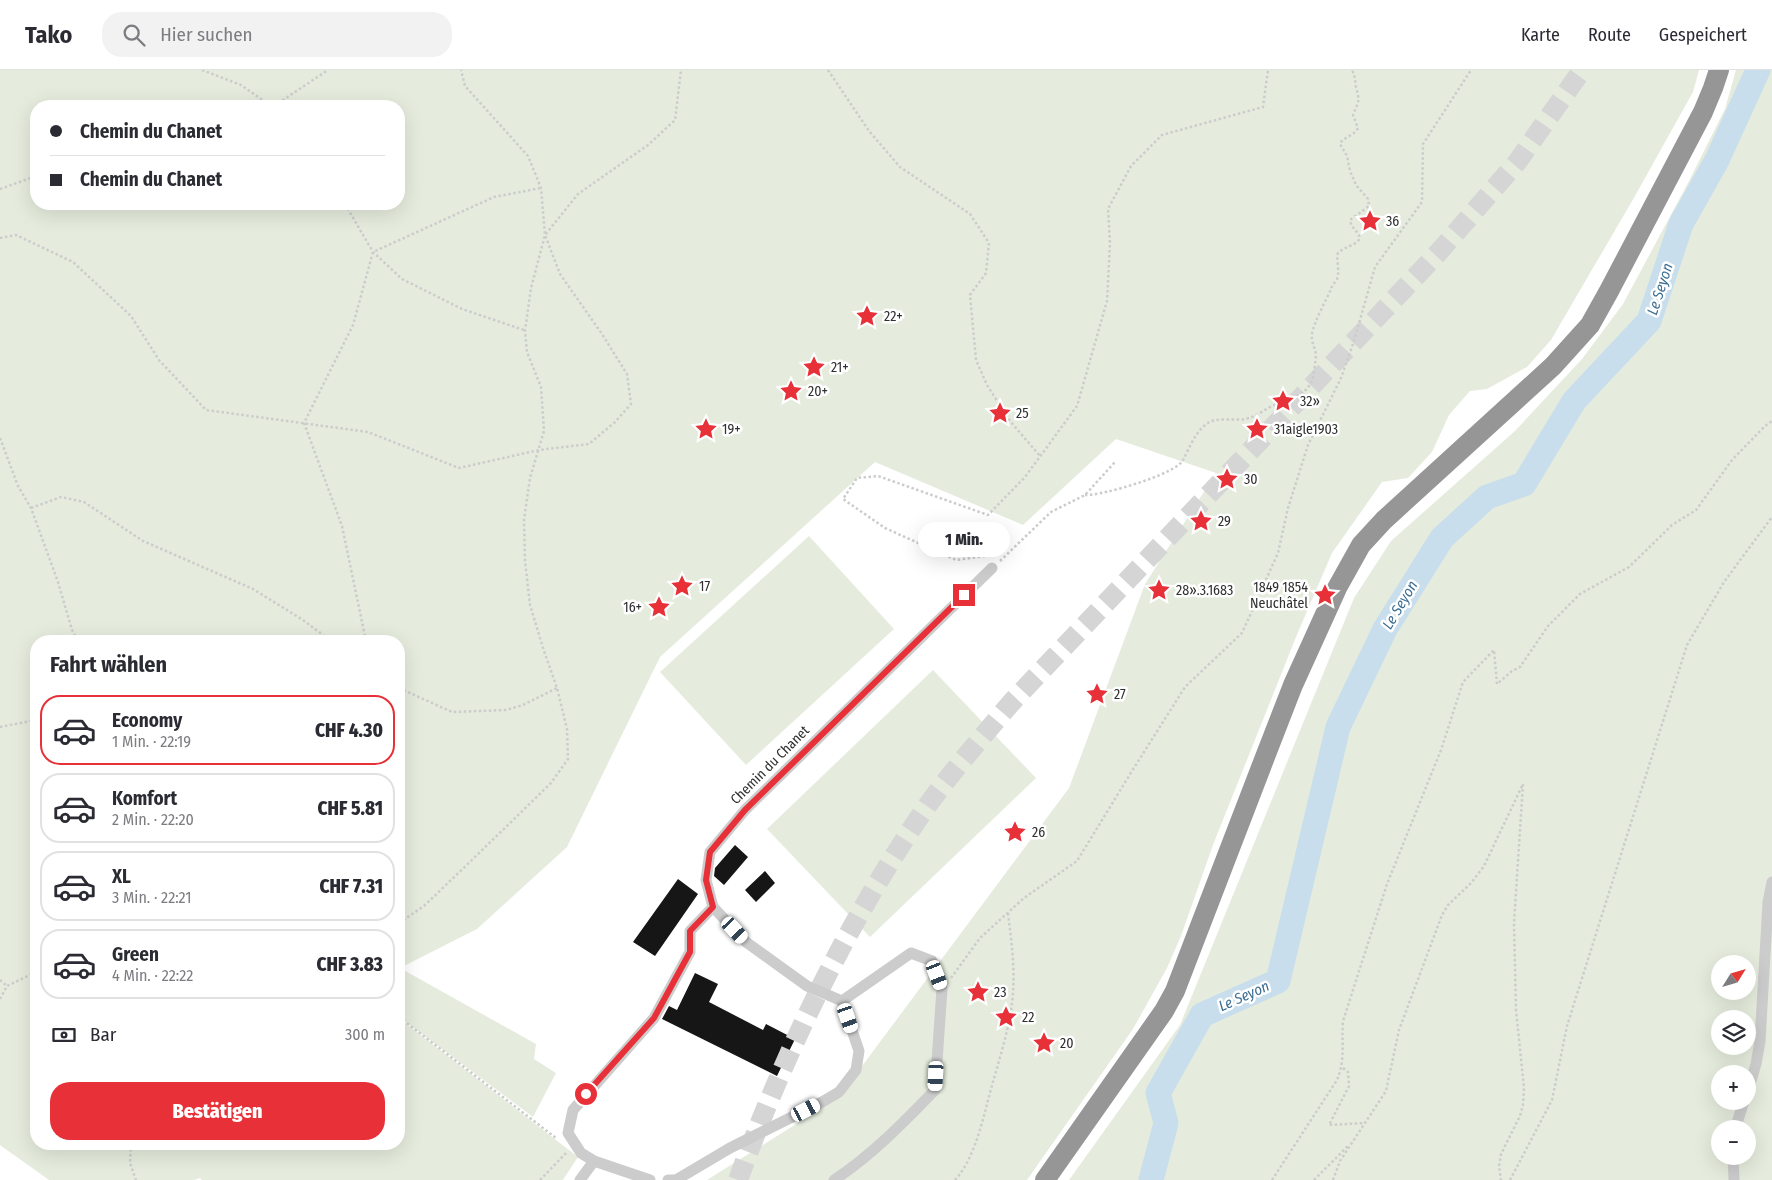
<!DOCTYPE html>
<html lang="de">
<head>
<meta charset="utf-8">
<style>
	body { margin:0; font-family:"Fira Sans Condensed",sans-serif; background:#f2f2f3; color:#2b2b33; height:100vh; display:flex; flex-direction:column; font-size:19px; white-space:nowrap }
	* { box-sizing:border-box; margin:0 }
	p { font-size:16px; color:#7c7c81 }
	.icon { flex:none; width:28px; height:28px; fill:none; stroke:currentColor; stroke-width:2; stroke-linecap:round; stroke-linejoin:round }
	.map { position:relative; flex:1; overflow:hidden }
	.panel { position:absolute; left:30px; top:565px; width:375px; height:515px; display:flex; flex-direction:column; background:#fff; border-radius:20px; box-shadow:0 5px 20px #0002 }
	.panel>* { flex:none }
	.guide { position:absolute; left:30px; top:30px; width:375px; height:110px; border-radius:20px; box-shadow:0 5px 20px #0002; display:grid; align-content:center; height:110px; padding:0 20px; background:#fff }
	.needle { width:32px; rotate:53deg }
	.fabs { position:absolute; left:1711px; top:885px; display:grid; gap:10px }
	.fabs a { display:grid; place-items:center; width:45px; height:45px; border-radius:50%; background:#fff; box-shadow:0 5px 20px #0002; font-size:25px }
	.end { position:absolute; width:22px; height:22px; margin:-11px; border:6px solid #e83038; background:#fff; box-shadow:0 0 0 2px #fff }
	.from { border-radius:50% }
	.bubble { position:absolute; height:35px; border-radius:18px; background:#fff; box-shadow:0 5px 20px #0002; font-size:16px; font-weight:800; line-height:35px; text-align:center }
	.car { position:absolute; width:15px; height:30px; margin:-15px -8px; border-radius:6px; box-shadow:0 0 4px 1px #0007; background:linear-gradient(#fff 24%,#345 0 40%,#fff 0 76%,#345 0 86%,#fff 0) }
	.guide b { display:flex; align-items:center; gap:18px; height:48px; font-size:19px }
	.guide b+b { border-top:1px solid #e1e1e2 }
	.guide i { width:12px; height:12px; background:#2b2b33 }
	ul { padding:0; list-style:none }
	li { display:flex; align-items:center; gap:15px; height:70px; margin:0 10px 8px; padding:0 10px; border:2px solid #e1e1e2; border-radius:20px }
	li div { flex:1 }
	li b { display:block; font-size:19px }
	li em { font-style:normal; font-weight:800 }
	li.selected { border-color:#e83038 }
	li>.icon { width:45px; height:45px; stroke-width:1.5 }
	h2 { padding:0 20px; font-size:22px; line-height:60px }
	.pay { display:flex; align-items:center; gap:12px; height:55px; padding:0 20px; font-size:19px }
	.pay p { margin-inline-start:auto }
	.action { display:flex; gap:10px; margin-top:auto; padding:10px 20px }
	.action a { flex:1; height:58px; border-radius:20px; background:#e83038; color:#fff; font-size:20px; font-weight:800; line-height:58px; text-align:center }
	header { display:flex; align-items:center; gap:30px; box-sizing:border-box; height:70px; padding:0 25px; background:#fff; border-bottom:1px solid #e1e1e2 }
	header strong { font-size:24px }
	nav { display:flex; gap:28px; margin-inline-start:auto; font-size:18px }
	.search { width:350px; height:45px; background:#f2f2f3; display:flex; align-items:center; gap:12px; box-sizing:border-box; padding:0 18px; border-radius:20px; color:#7c7c81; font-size:19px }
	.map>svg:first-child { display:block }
</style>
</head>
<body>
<header>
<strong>Tako</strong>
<div class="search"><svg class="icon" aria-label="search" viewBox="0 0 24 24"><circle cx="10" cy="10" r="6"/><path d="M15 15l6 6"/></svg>Hier suchen</div>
<nav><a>Karte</a><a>Route</a><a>Gespeichert</a></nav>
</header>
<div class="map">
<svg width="1772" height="1110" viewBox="0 0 1772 1110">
	<rect width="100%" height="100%" fill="#fff"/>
	<path fill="#e5ecdd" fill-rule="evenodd" d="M0,0H1699L1693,22L1635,126L1551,270L1527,297L1487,319L1470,321L1449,345L1432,382L1408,408L1382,412L1332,483L1296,567L1213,775L1181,866L1167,898L1133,959L1027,1110H707L839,1027L1069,718L1145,514L1216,403L1116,369L1023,455L875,392L660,587L567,777L477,859L400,898L536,974L534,989L556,1003L533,1047L399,947V571H36V1074H399V948L578,1087L563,1110H202L200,1108L194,1110H49L0,1075ZM36,36H399V134H36Z
		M1736,0H1772V1110H1069L1180,955L1354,528L1391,471L1515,361L1582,289L1623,234L1688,113L1725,39ZM1720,894H1748V921H1720ZM1720,949H1748V976H1720ZM1720,1004H1748V1031H1720ZM1720,1059H1748V1086H1720Z
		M809,466L894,559L746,695L660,602Z
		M933,600L1036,708L870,867L767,759Z"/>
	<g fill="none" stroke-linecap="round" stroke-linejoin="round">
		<path stroke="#c9deec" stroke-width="25" d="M1151,1110L1166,1053L1158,1023L1202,945L1278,911L1338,657L1385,559L1442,468L1487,427L1524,414L1574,331L1649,251L1681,154L1717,90L1758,0"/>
	</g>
	<path fill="#161616" d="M735,775L748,787L724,815L714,806L715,798Z
		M765,801L775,813L756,832L745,820Z
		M678,809L698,824L655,886L633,872Z
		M695,903L718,914L709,932L763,960L766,954L795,969L777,1006L662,949L669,936L677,940Z"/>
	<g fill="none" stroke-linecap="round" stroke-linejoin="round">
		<path stroke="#d5d5d5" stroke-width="20" stroke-dasharray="20 10" stroke-linecap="butt" d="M738,1110C785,982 849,848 927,736C953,700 983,666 1011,633L1438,183L1518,91L1582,0"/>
		<path stroke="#ccc" stroke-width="2.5" stroke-dasharray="2.5 2.5" stroke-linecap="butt" d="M202,0L241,15L271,36
			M828,0L869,61L900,97L970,144L989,173L986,203L970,225L976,290L987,315L1010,351L1040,386
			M274,36L328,0
			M0,119L36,106
			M345,134L373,182L402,209L462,239L524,260
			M0,168L16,165L73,192L131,246L159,290L206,340L368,362L459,398L539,380L589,374L615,352L631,334L627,304L602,264L560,204L545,165L541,118L528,86L465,16L461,0
			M0,368L18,416L31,438L58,512L72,560L78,571
			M1085,425C1101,426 1177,404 1183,390C1189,379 1196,360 1208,353C1217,347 1234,351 1245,349C1256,347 1262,341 1272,336C1288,328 1302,330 1312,311C1313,309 1316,288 1316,285C1315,277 1311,273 1312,264C1314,251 1326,231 1331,219C1332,215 1335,213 1337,209C1340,201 1336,191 1338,183C1345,176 1356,176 1360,168C1358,161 1351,158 1350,150L1369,136L1368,129L1356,115L1350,101L1347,86L1340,74C1343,67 1354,66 1358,58L1353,45C1359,30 1360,32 1356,17C1355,10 1355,6 1352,0
			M31,438L61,427L84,432L143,471L253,519L303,550L331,571
			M985,486L956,490L885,458L843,429L857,408L878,406L988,445L1025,407L1077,336L1107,231L1110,173L1108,139L1131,96L1162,65L1263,37L1268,0
			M1000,491L1051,442L1085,425L1115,392
			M366,571L342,456L304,353L353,255L373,182L494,127L541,118
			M399,618L452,642L506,640L523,635L557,618
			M0,657L36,650
			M399,853L424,836L474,788L551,713L568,689L567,659L557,618L544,581L530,535L525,491L524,450L530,408L544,361L541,317L527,282L525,261L531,218L545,165L578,124L648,75L675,50L681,0
			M951,908L980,868L1024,828L1077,791L1132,701L1185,617L1242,563L1278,483L1288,438L1308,375L1341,308L1354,271L1375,197L1422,132L1423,74L1471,0
			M0,910L7,916
			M0,929L7,916L36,902
			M399,947L556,1068
			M1343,998L1348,1002L1349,1016L1329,1055L1365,1053
			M131,1074L130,1093L136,1110
			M540,1110L567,1082
			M955,1110C977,1086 984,1042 993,1012C1001,983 1011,953 1013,923C1015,896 1011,869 1008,843
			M1272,1110L1337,1010C1346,988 1341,974 1343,951L1387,814L1441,680L1463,612L1494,580L1497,614L1512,601L1520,597L1548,556L1580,524L1629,497L1672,455L1696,440L1732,390L1765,356L1772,351
			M1314,1110L1348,1076
			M1333,1110L1340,1091L1386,1021L1399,960L1442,845L1448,835L1471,813L1484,796L1523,714L1514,853L1516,940L1524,1018L1523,1035L1520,1046L1501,1084L1499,1096L1501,1110
			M1510,1110L1552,1030L1567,956L1687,575L1724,512L1772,447"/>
		<path stroke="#ccc" stroke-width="11" d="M713,837L746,872L807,916L842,931L911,883L932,891L942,919L935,1020C904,1052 871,1086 834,1110
			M1748,1021L1756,994L1760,971L1768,832L1772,812
			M1735,1059L1744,1031
			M1733,1086L1734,1110
			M594,1091L581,1083L568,1063L573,1040L654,948L690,882V861L713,837L706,810L710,782L745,740L992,498
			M580,1110L594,1091L650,1110
			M668,1110H676L730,1078L822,1032L839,1022L856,1000L859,981L842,931"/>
		<path stroke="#969696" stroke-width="20" d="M1045,1110L1164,941L1175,921L1265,687L1293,615L1337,518L1361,475L1384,450L1553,296L1590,255L1609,221L1703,42L1713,18L1719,0"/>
	</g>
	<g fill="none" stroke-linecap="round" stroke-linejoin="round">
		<path stroke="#e83038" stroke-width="6" d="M586,1024L654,948L690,882V861L713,837L706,810L710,782L745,740L964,525"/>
	</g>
	<defs>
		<symbol id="sight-bare" viewBox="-9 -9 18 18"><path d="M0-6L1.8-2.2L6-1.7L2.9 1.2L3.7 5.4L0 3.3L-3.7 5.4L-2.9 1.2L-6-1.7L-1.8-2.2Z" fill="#e83038" stroke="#fff" stroke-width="2.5" paint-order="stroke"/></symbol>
	</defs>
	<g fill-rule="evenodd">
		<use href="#sight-bare" x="1354" y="135" width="32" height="32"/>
		<use href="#sight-bare" x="851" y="230" width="32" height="32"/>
		<use href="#sight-bare" x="798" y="281" width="32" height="32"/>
		<use href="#sight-bare" x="775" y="305" width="32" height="32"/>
		<use href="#sight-bare" x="1267" y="315" width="32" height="32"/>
		<use href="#sight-bare" x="984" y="327" width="32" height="32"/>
		<use href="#sight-bare" x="690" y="343" width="32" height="32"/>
		<use href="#sight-bare" x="1241" y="343" width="32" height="32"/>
		<use href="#sight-bare" x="1211" y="393" width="32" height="32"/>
		<use href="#sight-bare" x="1185" y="435" width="32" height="32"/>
		<use href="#sight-bare" x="666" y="500" width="32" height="32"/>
		<use href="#sight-bare" x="1143" y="504" width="32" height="32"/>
		<use href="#sight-bare" x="1309" y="509" width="32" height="32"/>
		<use href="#sight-bare" x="643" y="521" width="32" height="32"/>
		<use href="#sight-bare" x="1081" y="608" width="32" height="32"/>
		<use href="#sight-bare" x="999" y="746" width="32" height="32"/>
		<use href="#sight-bare" x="962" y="906" width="32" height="32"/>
		<use href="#sight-bare" x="990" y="931" width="32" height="32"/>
		<use href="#sight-bare" x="1028" y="957" width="32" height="32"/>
	</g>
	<g text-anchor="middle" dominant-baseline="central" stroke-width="5" stroke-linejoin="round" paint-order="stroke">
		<g font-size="14" fill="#2f2f2f" stroke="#fff" text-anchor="start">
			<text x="1386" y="151">36</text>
			<text x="884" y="246">22+</text>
			<text x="831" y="297">21+</text>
			<text x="808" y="321">20+</text>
			<text x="1300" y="331">32»</text>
			<text x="1016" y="343">25</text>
			<text x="722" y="359">19+</text>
			<text x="1274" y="359">31aigle1903</text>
			<text x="1244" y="409">30</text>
			<text x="1218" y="451">29</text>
			<text x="699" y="516">17</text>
			<text x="1308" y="517" text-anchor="end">1849 1854<tspan x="1308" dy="16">Neuchâtel</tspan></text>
			<text x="1176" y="520">28».3.1683</text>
			<text x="642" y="537" text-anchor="end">16+</text>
			<text x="1114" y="624">27</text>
			<text x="1032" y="762">26</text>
			<text x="994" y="922">23</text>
			<text x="1022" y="947">22</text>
			<text x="1060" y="973">20</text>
		</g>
		<g font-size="14" fill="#2f2f2f" stroke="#fff">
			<text transform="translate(770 695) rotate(-45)">Chemin du Chanet</text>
		</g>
		<g font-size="15" font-style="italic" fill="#3c6e93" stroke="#fff">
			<text transform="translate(1660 219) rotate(-72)">Le Seyon</text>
			<text transform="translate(1400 535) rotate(-59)">Le Seyon</text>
			<text transform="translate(1244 926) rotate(-24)">Le Seyon</text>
		</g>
	</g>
</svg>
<div class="fabs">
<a><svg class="needle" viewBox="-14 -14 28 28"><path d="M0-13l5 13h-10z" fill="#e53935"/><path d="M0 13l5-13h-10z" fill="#7c7c81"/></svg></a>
<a><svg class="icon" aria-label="layers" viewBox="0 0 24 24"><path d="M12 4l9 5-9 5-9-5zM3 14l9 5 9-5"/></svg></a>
<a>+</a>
<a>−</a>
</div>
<i class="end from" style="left:586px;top:1024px"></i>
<i class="end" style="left:964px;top:525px"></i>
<div class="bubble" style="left:918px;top:452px;width:92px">1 Min.</div>
<i class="car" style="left:735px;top:860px;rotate:137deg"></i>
<i class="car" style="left:937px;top:905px;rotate:159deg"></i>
<i class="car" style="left:848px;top:948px;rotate:161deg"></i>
<i class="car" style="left:936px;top:1006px;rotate:183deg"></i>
<i class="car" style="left:806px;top:1040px;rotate:63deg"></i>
<div class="guide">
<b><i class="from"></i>Chemin du Chanet</b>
<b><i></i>Chemin du Chanet</b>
</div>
<section class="panel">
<h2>Fahrt wählen</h2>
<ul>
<li class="selected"><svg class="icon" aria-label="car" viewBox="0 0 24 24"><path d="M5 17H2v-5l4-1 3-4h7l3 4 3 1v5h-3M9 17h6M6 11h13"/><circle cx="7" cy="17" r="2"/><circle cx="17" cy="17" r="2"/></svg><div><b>Economy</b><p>1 Min. · 22:19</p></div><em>CHF 4.30</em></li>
<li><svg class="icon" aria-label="car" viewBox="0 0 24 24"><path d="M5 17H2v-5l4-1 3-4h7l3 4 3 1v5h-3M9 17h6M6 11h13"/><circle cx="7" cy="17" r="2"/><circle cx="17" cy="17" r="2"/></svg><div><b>Komfort</b><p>2 Min. · 22:20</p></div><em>CHF 5.81</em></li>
<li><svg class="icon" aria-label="car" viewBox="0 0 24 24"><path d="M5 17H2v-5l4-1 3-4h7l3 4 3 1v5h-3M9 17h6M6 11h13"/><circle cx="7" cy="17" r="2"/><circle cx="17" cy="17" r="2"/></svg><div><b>XL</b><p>3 Min. · 22:21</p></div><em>CHF 7.31</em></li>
<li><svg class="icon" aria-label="car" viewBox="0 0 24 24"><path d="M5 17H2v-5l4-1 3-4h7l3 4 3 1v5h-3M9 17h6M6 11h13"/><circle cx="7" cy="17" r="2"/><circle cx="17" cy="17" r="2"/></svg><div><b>Green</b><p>4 Min. · 22:22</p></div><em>CHF 3.83</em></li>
</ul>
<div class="pay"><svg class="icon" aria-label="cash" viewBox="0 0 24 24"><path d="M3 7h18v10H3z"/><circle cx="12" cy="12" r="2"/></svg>Bar<p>300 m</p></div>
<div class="action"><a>Bestätigen</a></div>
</section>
</div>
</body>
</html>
